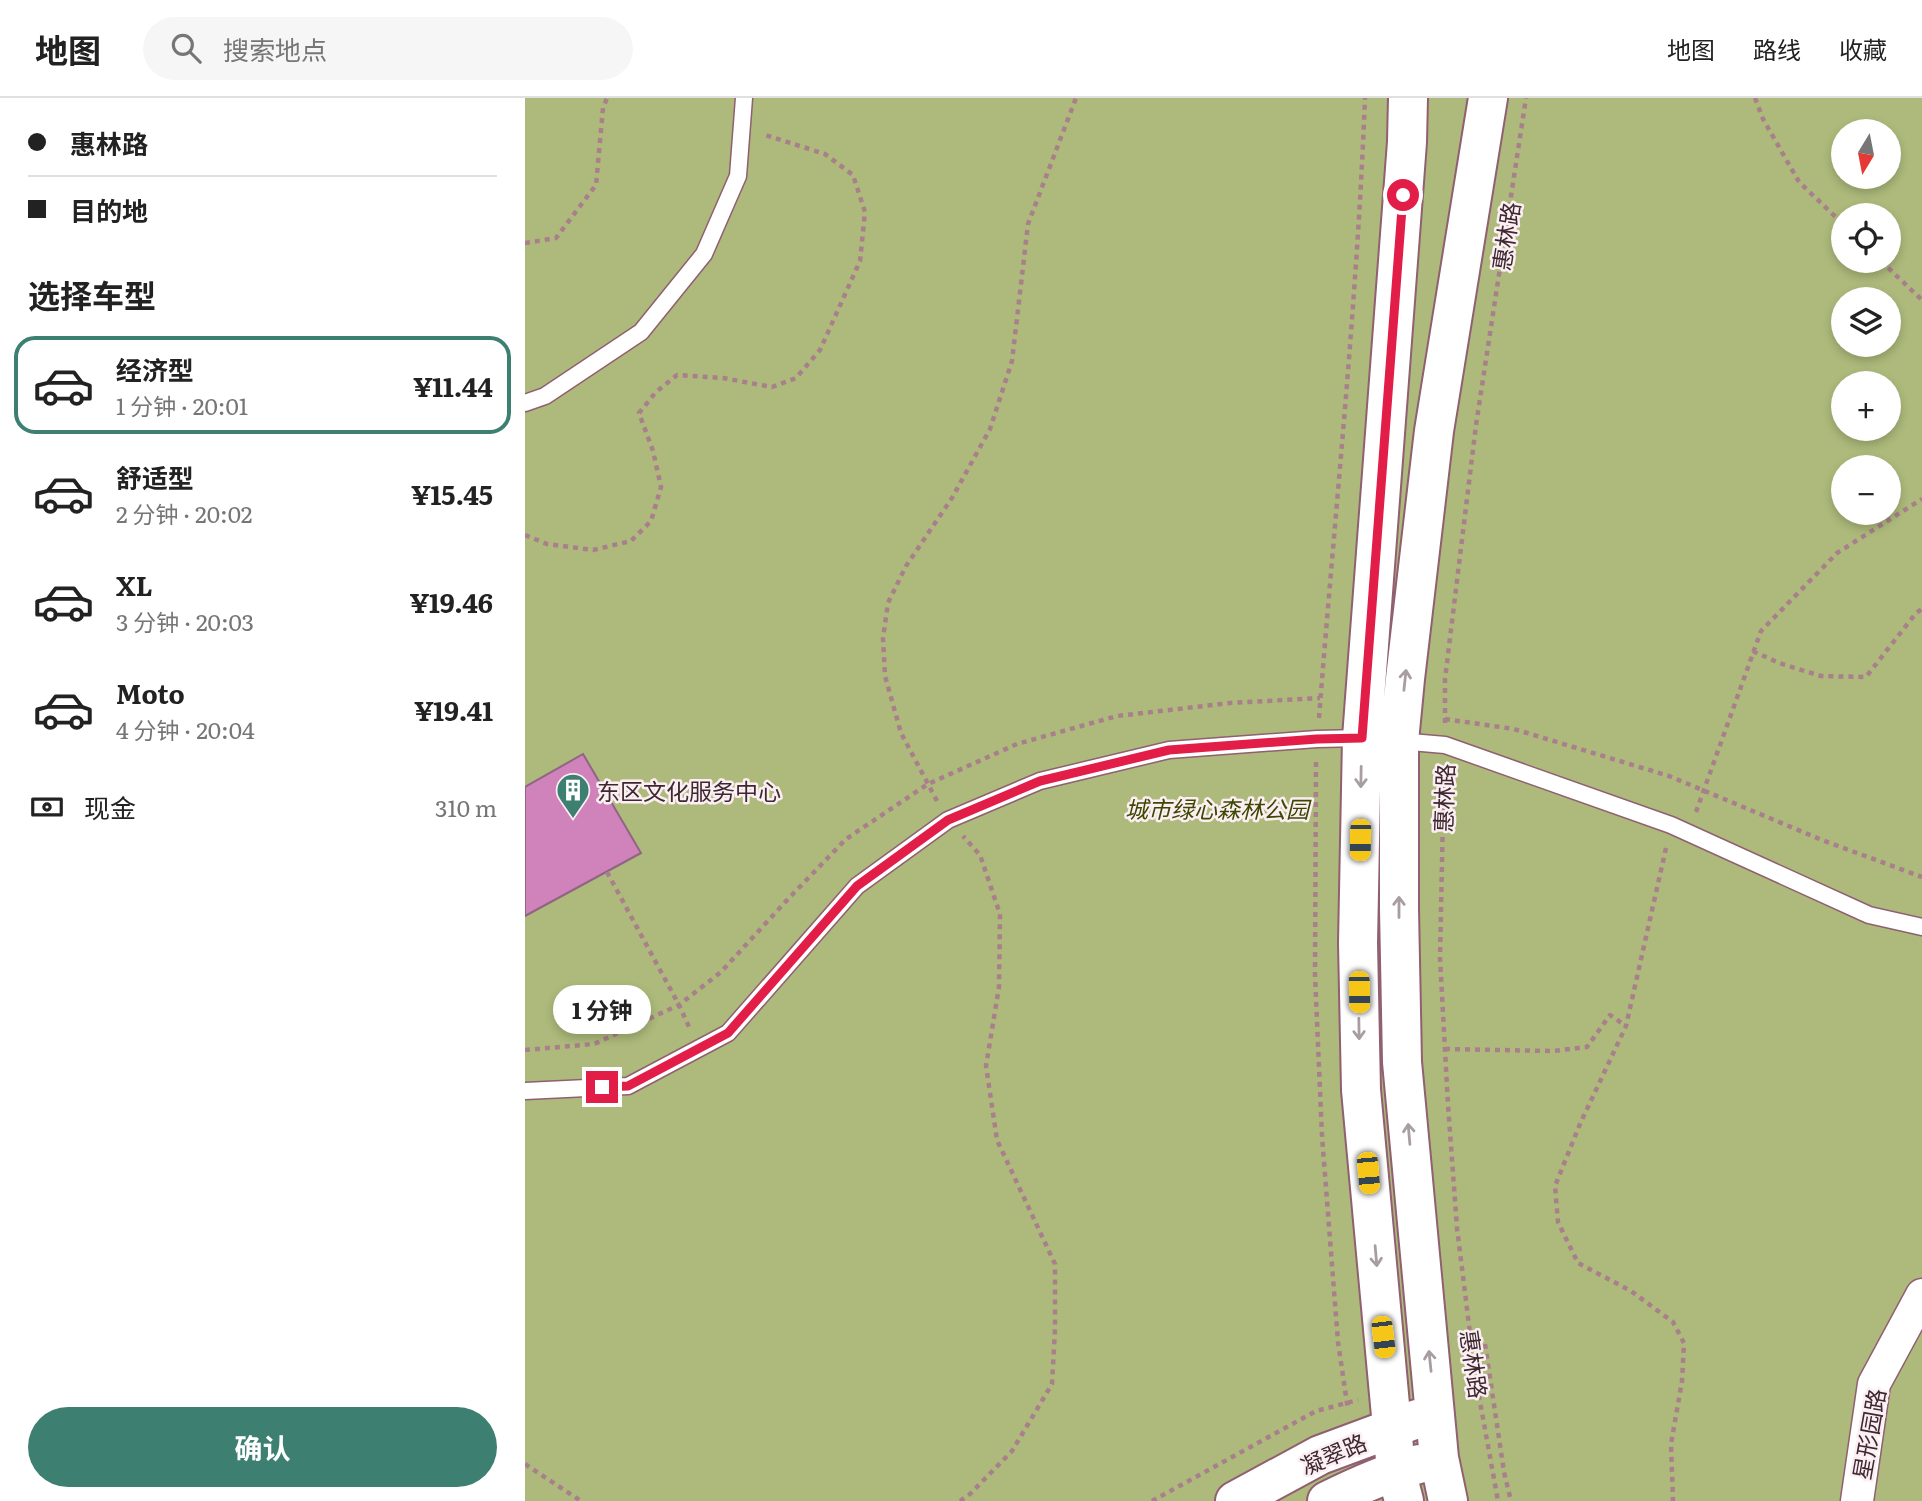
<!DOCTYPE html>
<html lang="zh">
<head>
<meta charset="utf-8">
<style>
	body { margin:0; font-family:Literata,"Noto Sans SC",serif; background:#f6f6f6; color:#222; height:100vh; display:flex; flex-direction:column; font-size:26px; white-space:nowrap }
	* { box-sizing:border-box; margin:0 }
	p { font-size:23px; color:#767676 }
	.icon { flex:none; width:38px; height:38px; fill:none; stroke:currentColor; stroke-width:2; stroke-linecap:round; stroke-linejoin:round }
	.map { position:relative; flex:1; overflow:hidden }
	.panel { display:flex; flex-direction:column; background:#fff; width:525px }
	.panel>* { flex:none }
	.guide { display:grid; align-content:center; height:154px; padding:0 28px; background:#fff }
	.needle { width:46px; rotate:190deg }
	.fabs { position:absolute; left:1306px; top:21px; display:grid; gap:14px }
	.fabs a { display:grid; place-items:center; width:70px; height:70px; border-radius:50%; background:#fff; box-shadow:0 4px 10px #0003; font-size:35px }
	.end { position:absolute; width:32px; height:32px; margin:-16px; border:9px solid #e11d48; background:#fff; box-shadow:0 0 0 4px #fff }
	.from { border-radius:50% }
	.bubble { position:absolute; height:49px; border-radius:24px; background:#fff; box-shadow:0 4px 10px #0003; font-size:23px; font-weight:700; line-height:49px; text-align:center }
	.car { position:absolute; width:21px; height:42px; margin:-21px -10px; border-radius:9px; box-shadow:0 0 5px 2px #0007; background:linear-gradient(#f5c518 24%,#345 0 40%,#f5c518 0 76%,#345 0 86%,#f5c518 0) }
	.guide b { display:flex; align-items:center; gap:24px; height:66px; font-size:26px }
	.guide b+b { border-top:2px solid #e0e0e0 }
	.guide i { width:18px; height:18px; background:#222 }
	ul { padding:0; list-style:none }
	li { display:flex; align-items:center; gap:21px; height:98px; margin:0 14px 10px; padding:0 14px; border:4px solid transparent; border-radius:21px }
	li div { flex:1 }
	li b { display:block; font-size:26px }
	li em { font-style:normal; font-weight:700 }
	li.selected { border-color:#3d7f71 }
	li>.icon { width:63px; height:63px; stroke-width:1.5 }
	h2 { padding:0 28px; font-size:32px; line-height:84px }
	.pay { display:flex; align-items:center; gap:18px; height:77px; padding:0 28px; font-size:26px }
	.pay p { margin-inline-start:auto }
	.cta { display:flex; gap:14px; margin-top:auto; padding:14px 28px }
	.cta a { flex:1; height:80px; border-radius:42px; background:#3d7f71; color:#fff; font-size:28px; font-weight:700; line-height:80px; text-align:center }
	header { display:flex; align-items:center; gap:42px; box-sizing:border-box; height:98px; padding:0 35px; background:#fff; border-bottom:2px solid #e0e0e0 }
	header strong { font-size:33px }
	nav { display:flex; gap:38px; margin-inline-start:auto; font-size:24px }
	.search { width:490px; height:63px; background:#f6f6f6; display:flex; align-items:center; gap:18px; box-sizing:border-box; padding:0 24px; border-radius:38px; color:#767676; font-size:26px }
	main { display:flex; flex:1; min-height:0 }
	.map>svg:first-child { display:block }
</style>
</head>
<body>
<header>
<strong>地图</strong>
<div class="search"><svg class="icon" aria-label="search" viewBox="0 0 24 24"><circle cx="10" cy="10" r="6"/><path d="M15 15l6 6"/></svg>搜索地点</div>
<nav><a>地图</a><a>路线</a><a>收藏</a></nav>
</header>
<main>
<section class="panel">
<div class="guide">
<b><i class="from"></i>惠林路</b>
<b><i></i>目的地</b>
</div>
<h2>选择车型</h2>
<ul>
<li class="selected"><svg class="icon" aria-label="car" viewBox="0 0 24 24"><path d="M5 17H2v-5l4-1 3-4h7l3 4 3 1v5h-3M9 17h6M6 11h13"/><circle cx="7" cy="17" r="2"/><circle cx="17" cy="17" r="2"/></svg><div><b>经济型</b><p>1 分钟 · 20:01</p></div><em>¥11.44</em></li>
<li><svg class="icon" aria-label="car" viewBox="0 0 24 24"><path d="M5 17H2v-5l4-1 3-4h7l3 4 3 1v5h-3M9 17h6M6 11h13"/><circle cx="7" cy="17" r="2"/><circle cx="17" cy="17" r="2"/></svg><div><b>舒适型</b><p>2 分钟 · 20:02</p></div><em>¥15.45</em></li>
<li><svg class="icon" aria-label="car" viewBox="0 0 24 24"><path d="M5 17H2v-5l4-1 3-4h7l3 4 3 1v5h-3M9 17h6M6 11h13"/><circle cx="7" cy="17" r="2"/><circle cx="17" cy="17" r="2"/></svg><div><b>XL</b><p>3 分钟 · 20:03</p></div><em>¥19.46</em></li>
<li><svg class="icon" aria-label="car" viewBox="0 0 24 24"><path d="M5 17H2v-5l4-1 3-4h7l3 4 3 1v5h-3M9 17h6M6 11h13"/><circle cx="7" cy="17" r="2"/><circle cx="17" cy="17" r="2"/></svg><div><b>Moto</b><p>4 分钟 · 20:04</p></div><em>¥19.41</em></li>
</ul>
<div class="pay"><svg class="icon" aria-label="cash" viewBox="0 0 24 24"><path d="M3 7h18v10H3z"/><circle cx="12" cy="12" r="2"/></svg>现金<p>310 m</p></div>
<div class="cta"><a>确认</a></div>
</section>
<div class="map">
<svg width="1397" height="1403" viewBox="0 0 1397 1403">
	<rect width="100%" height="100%" fill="#f8c0d2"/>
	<path fill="#adba7b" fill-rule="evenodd" d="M0,0H1397V1403H0ZM1318,33H1363V79H1318ZM1318,117H1363V163H1318ZM1318,201H1363V247H1318ZM1318,285H1363V331H1318ZM1318,369H1363V415H1318Z"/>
	<path fill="#d082ba" stroke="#8f6583" stroke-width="2" d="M58,656L116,755L0,818V689Z"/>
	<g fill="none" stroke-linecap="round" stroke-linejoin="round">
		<defs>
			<path id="service" d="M0,305L20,298L116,234L179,156L213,78L219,0
				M874,643L920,647L1146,727L1344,817L1397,829
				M0,993L103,988L203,935L332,788L423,722L515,683L644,652L792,641L837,640"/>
			<path id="minor" d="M1332,1403L1349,1286L1397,1197"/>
			<path id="secondary" d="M710,1403L795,1357L892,1321
				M802,1403C832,1388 861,1375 894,1366
				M879,1403L871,1372L836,992L833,845L837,640L882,44L883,0
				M923,1403L914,1360L877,964L874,811V643L880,581L909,333L963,0"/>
		</defs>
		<use href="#service" stroke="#905f70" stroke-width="19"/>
		<use href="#minor" stroke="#905f70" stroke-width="35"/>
		<use href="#secondary" stroke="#905f70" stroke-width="42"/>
		<path stroke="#a97f8c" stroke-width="4.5" stroke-dasharray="5 5" stroke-linecap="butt" d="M1230,0L1238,21L1274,84L1318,126
			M0,145L31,140L71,87L78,10L82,0
			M1356,163L1397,202
			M0,437L22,446L68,452L106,443L126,423L136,389L128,353L114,315L131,294L152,277L198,280L247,289L271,280L295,252L335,163L340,114L328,77L300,56L237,36
			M1228,553L1254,565L1296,578L1341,579L1391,515L1397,511
			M794,620C810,413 832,207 840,0
			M920,621L989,631L1144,678L1297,742L1397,779
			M920,625V581L951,327L1001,0
			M791,664L790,877L797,1038L813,1244L823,1312
			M919,669L915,860L923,1007L932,1130L950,1276L973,1403
			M412,703L376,635L360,578L358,540L363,505L381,468L427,400L465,331L487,263L503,126L551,0
			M1171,714L1236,533L1312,455L1397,401
			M1141,750L1101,928L1055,1026L1030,1088L1033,1124L1053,1165L1106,1193L1148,1224L1159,1245L1157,1283L1146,1346L1148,1403
			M82,774L154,907L165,931
			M920,951L1028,953L1062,949L1085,917L1101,928
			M0,952L69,946L154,907L196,874L263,801L321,741L403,686L492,646L592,618L705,605L795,600
			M960,1246L979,1374L986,1403
			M0,1366L56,1403
			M435,1403L445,1396L487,1353L527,1286L530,1231V1166L472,1042L461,968L474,889L475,816L455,757L438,738
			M627,1403L791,1313L833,1302"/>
		<use href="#service" stroke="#fff" stroke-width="16"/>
		<use href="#minor" stroke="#fff" stroke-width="32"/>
		<use href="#secondary" stroke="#fff" stroke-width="38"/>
	</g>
	<defs><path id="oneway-shaft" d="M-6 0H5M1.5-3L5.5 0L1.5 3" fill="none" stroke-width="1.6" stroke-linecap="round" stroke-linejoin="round" transform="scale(1.75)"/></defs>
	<g stroke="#a89ea1">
		<use href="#oneway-shaft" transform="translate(880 582) rotate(-84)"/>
		<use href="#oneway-shaft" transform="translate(836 679) rotate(91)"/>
		<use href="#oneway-shaft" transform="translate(874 809) rotate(-90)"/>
		<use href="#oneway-shaft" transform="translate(834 931) rotate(89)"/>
		<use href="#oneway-shaft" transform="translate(884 1036) rotate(-95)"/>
		<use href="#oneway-shaft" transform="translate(851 1158) rotate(85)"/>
		<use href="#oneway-shaft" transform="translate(905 1263) rotate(-96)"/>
	</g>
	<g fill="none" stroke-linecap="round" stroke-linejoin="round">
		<path stroke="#e11d48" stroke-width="9" d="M77,989L103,988L203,935L332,788L423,722L515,683L644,652L792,641L837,640L878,97"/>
	</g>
	<defs>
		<symbol id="building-pin" viewBox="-11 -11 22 30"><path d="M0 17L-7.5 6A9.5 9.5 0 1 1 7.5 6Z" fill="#3d7f71" stroke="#fbeff3"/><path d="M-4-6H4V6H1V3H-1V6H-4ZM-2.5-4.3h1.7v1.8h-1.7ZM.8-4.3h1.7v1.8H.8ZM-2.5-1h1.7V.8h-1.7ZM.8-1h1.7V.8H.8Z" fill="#fff"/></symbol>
	</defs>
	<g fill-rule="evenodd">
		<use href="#building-pin" x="29" y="673" width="38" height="52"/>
	</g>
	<g text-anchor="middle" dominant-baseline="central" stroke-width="5" stroke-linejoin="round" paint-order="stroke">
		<g font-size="23" fill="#3e282f" stroke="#fbeff3">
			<text transform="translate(980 138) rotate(-81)">惠林路</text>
			<text transform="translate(918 700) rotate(-88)">惠林路</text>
			<text transform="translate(950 1266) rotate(82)">惠林路</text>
			<text transform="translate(1343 1336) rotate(-80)">星形园路</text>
			<text transform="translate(808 1355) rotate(-23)">凝翠路</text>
		</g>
		<g font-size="23" fill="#3e282f" stroke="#fbeff3" text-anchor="start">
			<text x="72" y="692">东区文化服务中心</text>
		</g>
		<g font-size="23" font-style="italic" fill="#3e4700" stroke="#fbeff3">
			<text x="692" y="710">城市绿心森林公园</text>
		</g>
	</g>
</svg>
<div class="fabs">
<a><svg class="needle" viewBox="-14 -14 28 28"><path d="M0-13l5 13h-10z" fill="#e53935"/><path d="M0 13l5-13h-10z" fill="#767676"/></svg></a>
<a><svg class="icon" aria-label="locate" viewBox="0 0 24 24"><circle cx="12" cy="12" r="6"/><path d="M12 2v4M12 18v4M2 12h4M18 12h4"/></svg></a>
<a><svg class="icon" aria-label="layers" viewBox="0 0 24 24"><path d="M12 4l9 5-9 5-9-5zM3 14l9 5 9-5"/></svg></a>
<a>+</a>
<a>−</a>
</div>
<i class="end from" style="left:878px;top:97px"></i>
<i class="end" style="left:77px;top:989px"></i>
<div class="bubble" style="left:28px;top:887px;width:98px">1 分钟</div>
<i class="car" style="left:835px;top:742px;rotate:181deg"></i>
<i class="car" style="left:834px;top:894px;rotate:179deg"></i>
<i class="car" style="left:843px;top:1075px;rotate:175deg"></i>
<i class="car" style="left:858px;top:1239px;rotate:173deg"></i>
</div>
</main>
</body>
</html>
